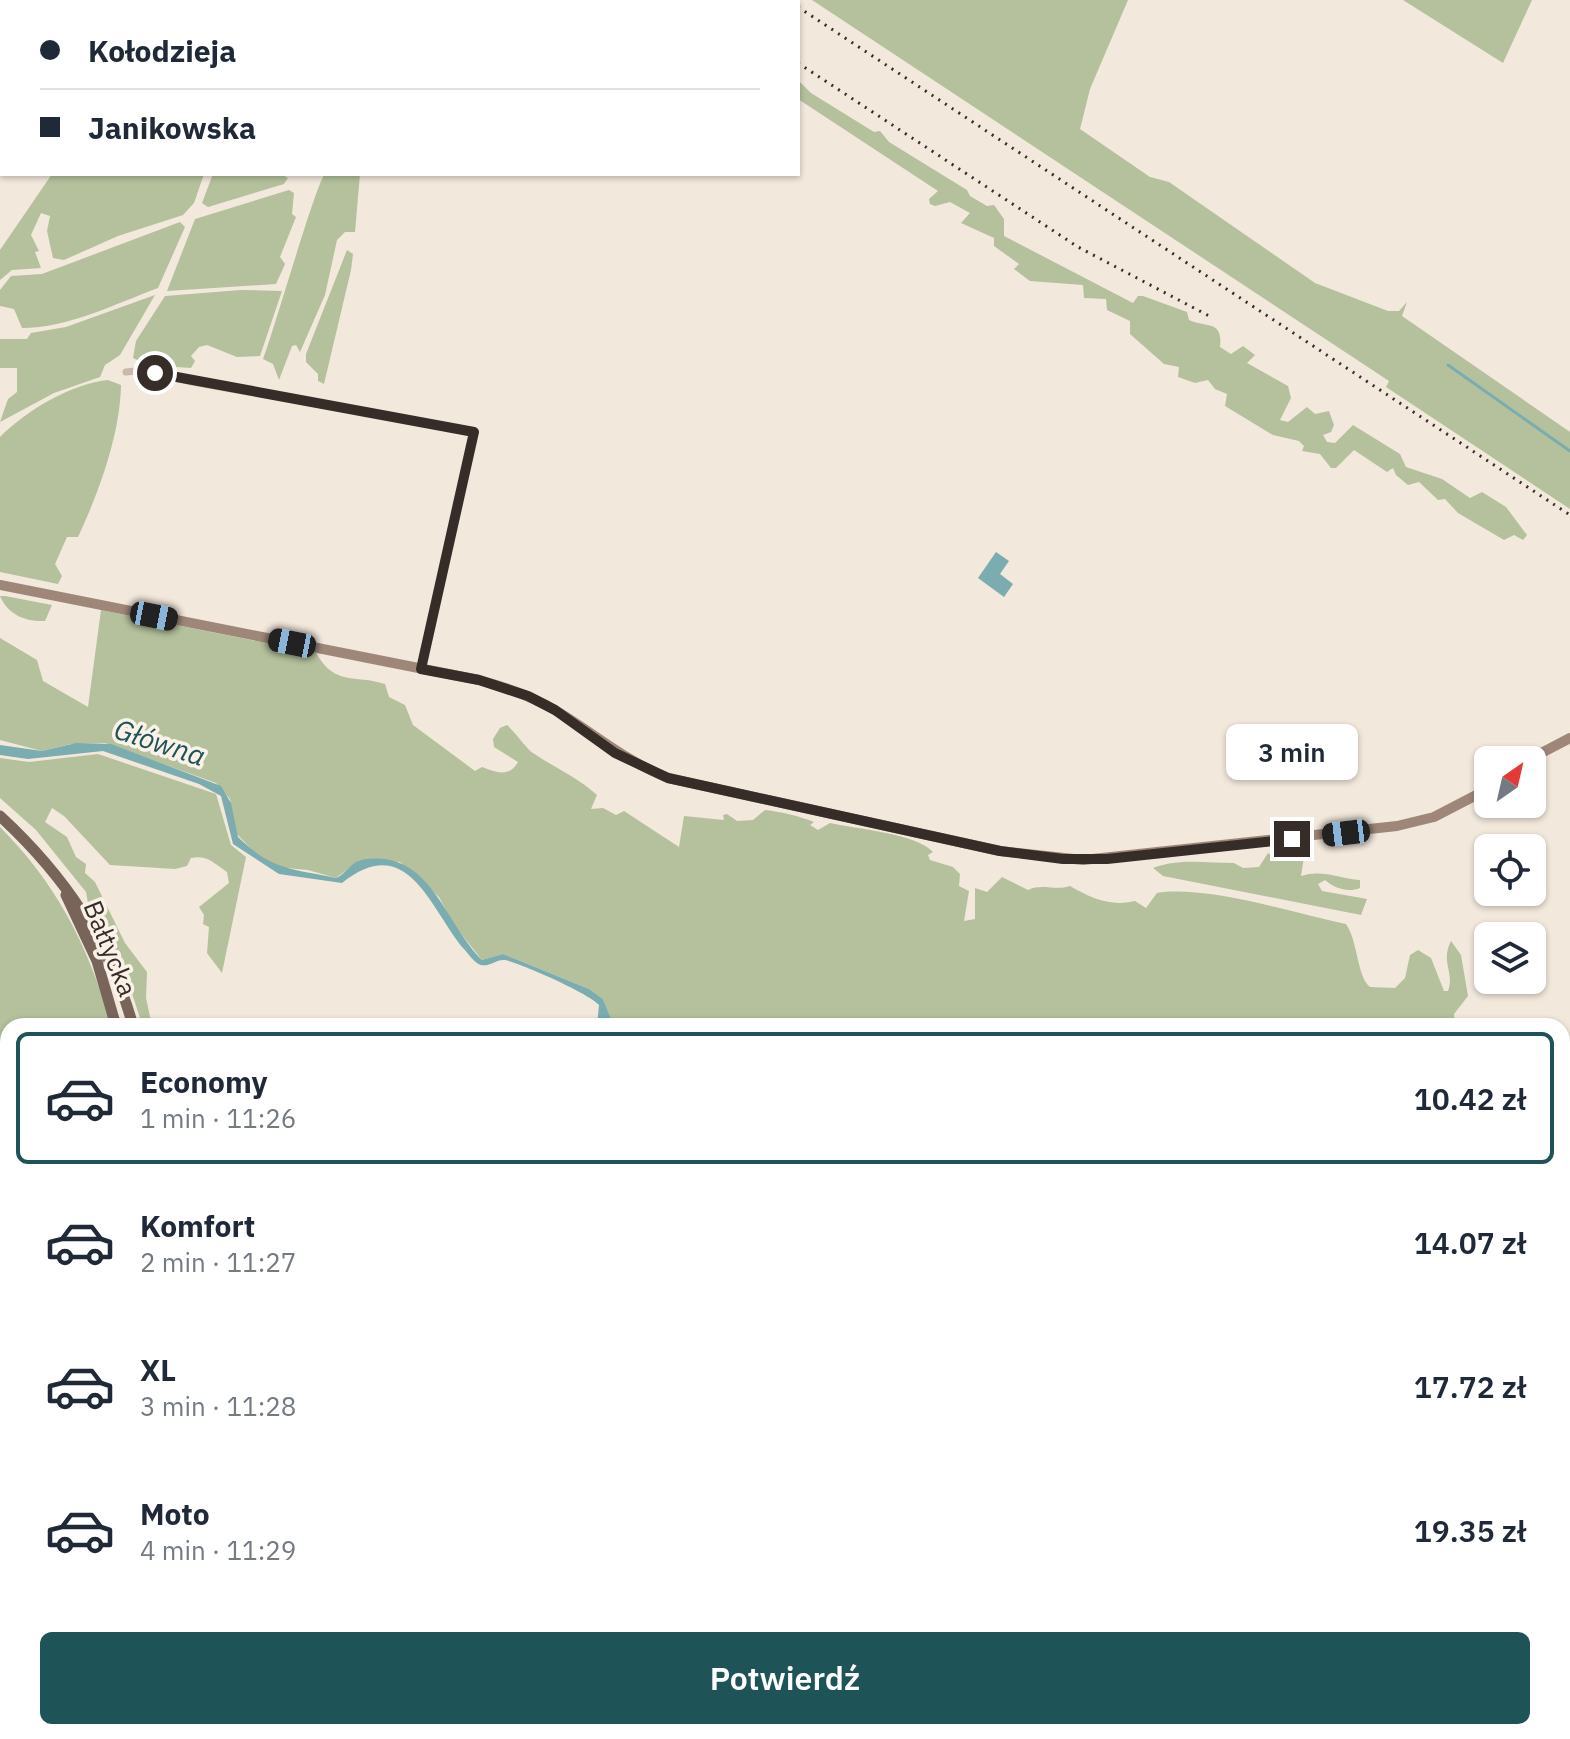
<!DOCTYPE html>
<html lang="pl">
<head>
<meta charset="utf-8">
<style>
	body { margin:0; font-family:"IBM Plex Sans",sans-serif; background:#f6f6f7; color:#1f2937; height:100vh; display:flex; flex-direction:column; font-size:30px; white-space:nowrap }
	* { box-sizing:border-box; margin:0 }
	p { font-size:26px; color:#747a83 }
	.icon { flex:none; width:44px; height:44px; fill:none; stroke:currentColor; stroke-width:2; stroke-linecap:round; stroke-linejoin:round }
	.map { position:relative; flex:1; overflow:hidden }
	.sheet { position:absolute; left:0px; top:1018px; width:1570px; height:722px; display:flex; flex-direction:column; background:#fff; border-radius:24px 24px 0 0; box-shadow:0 2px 6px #0004 }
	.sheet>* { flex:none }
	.top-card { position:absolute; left:0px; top:0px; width:800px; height:176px; box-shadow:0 2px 6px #0004; display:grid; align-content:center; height:176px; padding:0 40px; background:#fff }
	.needle { width:52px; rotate:34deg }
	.buttons { position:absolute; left:1474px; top:746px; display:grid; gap:16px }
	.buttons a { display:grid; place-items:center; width:72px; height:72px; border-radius:12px; background:#fff; box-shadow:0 2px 6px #0004; font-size:40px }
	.end { position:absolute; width:36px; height:36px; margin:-18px; border:10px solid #372d28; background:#fff; box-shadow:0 0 0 4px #fff }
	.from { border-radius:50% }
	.bubble { position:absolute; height:56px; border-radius:12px; background:#fff; box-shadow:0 2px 6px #0004; font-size:26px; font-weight:600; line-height:56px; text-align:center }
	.car { position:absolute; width:24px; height:48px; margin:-24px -12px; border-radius:10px; box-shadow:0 0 6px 2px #0007; background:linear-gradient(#222 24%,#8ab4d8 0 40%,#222 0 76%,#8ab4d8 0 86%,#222 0) }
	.top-card b { display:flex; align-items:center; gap:28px; height:76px; font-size:30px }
	.top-card b+b { border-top:2px solid #e0e1e3 }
	.top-card i { width:20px; height:20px; background:#1f2937 }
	ul { padding:14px 0 0; list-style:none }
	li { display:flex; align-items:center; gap:24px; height:132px; margin:0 16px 12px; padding:0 24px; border:4px solid transparent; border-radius:12px }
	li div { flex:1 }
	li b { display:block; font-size:30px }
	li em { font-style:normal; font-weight:600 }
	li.on { border-color:#1e5358 }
	li>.icon { width:72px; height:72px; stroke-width:1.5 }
	.button { display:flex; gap:16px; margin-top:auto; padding:16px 40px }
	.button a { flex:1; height:92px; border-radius:12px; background:#1e5358; color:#fff; font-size:32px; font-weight:600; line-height:92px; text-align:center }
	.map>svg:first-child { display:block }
</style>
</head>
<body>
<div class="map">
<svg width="1570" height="1739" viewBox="0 0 1570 1739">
	<rect width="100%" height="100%" fill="#f2e8dc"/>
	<path fill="#b4c19c" d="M812,0H1128L1090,89L1080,129L1150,177L1169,182L1315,283L1388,311H1399L1407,302L1402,316L1570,432V509L1386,387L1389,381Z
		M1403,0H1532L1503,63Z
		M798,80L811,93L874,132L880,131L889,142L967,190L970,196L987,206L994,205L1004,219V236L1133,303L1138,296H1143L1187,312L1189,320C1207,328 1223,320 1220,347L1231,354L1243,346L1255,355L1247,363L1288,386L1291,398L1280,420L1288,422L1307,407L1315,414L1329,411L1334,425L1331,432L1323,435L1327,442L1335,443L1353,425L1400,454L1406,467L1442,479L1470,498L1482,492L1506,507L1527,535L1523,540L1514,535L1504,540L1458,513L1445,499L1438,500L1419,482L1408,485L1396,475L1393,468L1387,472L1354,450L1336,468H1331L1320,454L1302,451L1304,446L1299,441L1273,435L1225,406L1227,394L1215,389L1208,380L1195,383L1178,377L1179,367L1164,364L1130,334V321L1107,310L1106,299L1084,298L1083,285L1030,281L1014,269L1019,264L994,246V238L961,223L970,213L950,202L935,206L930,204L929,199L938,191L798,99Z
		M52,174H204L194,203L183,215L118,236L64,260L53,258L47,231L50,216L41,213L31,235L39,251L35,252L41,268L12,270L0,280V250Z
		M213,174H281L288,178L284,184L208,207L202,203Z
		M325,174H360L355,232H345L337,240L325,295L300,352L296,345L292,346L279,380L273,364L263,359C273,334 317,180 325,174Z
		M289,190L294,193L292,214L296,217L280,257L285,264L276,284L167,291L195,219Z
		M180,222L185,227L158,288C115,304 68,328 22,328L14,309L0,306V290L11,276L42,274Z
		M347,250L353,254L351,270L324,384L318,381V374L306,362V354Z
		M241,290L282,291L260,356L237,357L207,345L199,347L191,356L195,361L191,368L148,365L133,358L136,341L165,296Z
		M155,295L120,355L105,365L100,377L54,393L0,422L8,399L17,392V368H0V339H27L31,333L66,327Z
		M108,380L121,385C120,435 99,492 78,537H67L55,564L62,576L58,584L0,572V437C26,411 70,384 108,380Z
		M0,596H5L52,605L45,621C26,622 8,615 0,596Z
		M101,610L316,653C336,687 354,674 385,684L389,697L405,705L413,725L475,771L482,767C496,772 509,778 518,762L494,747L493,739L500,728L507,725C515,732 527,749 533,753C555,768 577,777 597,795L591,809L603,808L616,815L624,811L679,847L684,816L724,820L723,815L727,814L737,821L753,820L765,810C782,812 799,816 814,822L810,825L818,830L830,823C856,829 915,833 933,852L928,855L930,860L953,867L960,874L959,886L969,891L964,921L975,919V888L987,892L1002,877L1028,890C1042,883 1055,891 1070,886C1091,898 1110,907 1135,901L1146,908L1157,893C1206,885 1295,913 1346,924C1358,941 1357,977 1370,987L1395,988L1405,978L1410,955L1418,950L1431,958L1444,991H1448C1455,973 1440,962 1451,941L1461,955L1468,996L1454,1014L1455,1026H614L603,999L589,989L503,954L482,960L454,925L439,897L400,862L360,860L336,878L308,870L275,867L252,850L235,832L230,799L216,783L105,743L71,744L42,751L0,740V638L37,660L43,681L88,707Z
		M98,754L216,794L231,845L246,857L222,973L207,953L209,927L203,924L204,915L199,907L229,883L227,872C213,863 208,855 191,858L187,866L175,869L110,865L64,816L52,808L45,822L67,837L76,857L86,864L85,873L95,882L125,943L147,972L146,998L152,1026H144L141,1021L125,972L98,916L97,906L88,903L86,892L36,830L0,798V758L29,762Z
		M0,827C57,884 90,949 111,1026H8V1180L0,1178Z
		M1305,850L1301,876C1321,869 1339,878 1360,880V888C1348,893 1334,888 1325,880L1318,884L1322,891L1367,899L1361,915L1163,876L1153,868C1179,858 1207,863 1234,863L1243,868L1259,867L1268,853L1275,857L1282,851L1292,853Z
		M1570,1064V1232L1562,1233V1068Z
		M0,1235L8,1238V1732H64V1739H0Z
		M94,1732H444L457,1739H93Z"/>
	<path fill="#7bacaf" d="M996,552L1009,561L1000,574L1013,584L1004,597L978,578Z
		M76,743L111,744L221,786L231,803L238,837C273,871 290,868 336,878C345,875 351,862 361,860C430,847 443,921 482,960L503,954L589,989L603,999L614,1026H597L599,1005C588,993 522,964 505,960C496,959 490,967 481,965C474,963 468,953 463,948C429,906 407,831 342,883L279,874L233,844L221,796L199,784L103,751L28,759L0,755V745L42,751Z"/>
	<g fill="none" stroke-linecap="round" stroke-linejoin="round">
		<path stroke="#7bacaf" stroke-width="3" d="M1448,365L1570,451"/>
		<path stroke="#7bacaf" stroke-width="16" d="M1562,1076L1570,1072"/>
		<path stroke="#cab8a8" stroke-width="7" d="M126,372L144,370L192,382L474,432L421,669
			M1015,1732L1037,1739
			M1259,1732L1265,1739
			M1399,1732L1425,1739
			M583,1739L587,1732
			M1293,1739L1303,1732"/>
		<path stroke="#9e8779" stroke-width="10" d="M0,585L479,680C505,687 531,696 555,710C594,733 625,761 668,778L1000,851L1083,860L1397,826L1434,817L1488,789
			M1528,760L1570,738
			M0,1188L8,1189
			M1562,1470H1570"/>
		<path stroke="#796459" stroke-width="11" d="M0,816C64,875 110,942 133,1026
			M66,895L97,961L116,1026
			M78,1739L79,1732"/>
		<path stroke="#372d28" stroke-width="3" stroke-dasharray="2 6" stroke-linecap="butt" d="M689,0L692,2
			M776,0L779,2
			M798,7L1570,515
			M798,63L1078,247L1213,318
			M0,1228L8,1230
			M1562,1706L1570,1708"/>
	</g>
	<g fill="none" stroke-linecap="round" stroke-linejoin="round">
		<path stroke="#372d28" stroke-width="10" d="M155,373L474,432L421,669L479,680L528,696L555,710L615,753L668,778L1000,851L1063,859H1107L1292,839"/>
	</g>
	<g text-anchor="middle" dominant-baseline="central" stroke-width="7" stroke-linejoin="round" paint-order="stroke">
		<g font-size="26" fill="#372d28" stroke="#faf2e8">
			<text transform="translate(111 948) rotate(68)">Bałtycka</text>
		</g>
		<g font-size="28" font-style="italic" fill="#1e5358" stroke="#faf2e8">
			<text transform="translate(160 742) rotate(18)">Główna</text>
		</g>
	</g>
</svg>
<div class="buttons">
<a><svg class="needle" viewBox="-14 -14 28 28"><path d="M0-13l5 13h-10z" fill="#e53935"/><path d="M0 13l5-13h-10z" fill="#747a83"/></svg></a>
<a><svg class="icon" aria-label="locate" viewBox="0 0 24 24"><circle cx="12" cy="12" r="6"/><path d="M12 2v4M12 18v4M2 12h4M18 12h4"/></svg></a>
<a><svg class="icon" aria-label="layers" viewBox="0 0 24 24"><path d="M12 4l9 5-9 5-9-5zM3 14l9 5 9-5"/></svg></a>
</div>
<i class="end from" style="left:155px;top:373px"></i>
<i class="end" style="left:1292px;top:839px"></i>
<div class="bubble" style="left:1226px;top:724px;width:132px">3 min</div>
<i class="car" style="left:154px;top:616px;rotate:101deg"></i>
<i class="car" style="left:292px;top:643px;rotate:281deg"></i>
<i class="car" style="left:1346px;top:833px;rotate:263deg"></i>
<div class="top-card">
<b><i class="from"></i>Kołodzieja</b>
<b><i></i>Janikowska</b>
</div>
<section class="sheet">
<ul>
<li class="on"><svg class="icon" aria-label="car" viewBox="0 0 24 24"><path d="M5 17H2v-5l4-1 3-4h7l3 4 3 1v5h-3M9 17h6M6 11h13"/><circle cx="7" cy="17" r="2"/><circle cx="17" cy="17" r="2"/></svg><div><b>Economy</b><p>1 min · 11:26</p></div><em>10.42 zł</em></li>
<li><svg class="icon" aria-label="car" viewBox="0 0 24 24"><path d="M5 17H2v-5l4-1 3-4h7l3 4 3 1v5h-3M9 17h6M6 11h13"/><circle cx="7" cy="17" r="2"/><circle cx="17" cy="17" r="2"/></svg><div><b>Komfort</b><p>2 min · 11:27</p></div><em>14.07 zł</em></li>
<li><svg class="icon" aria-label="car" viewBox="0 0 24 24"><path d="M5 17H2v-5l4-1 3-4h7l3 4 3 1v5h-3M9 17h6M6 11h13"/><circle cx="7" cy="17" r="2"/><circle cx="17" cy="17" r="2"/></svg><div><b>XL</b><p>3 min · 11:28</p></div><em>17.72 zł</em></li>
<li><svg class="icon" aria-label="car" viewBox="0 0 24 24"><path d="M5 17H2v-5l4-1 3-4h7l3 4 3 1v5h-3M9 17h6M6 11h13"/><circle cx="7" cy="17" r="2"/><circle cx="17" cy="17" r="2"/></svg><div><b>Moto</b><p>4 min · 11:29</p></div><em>19.35 zł</em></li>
</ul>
<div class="button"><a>Potwierdź</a></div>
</section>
</div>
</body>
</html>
